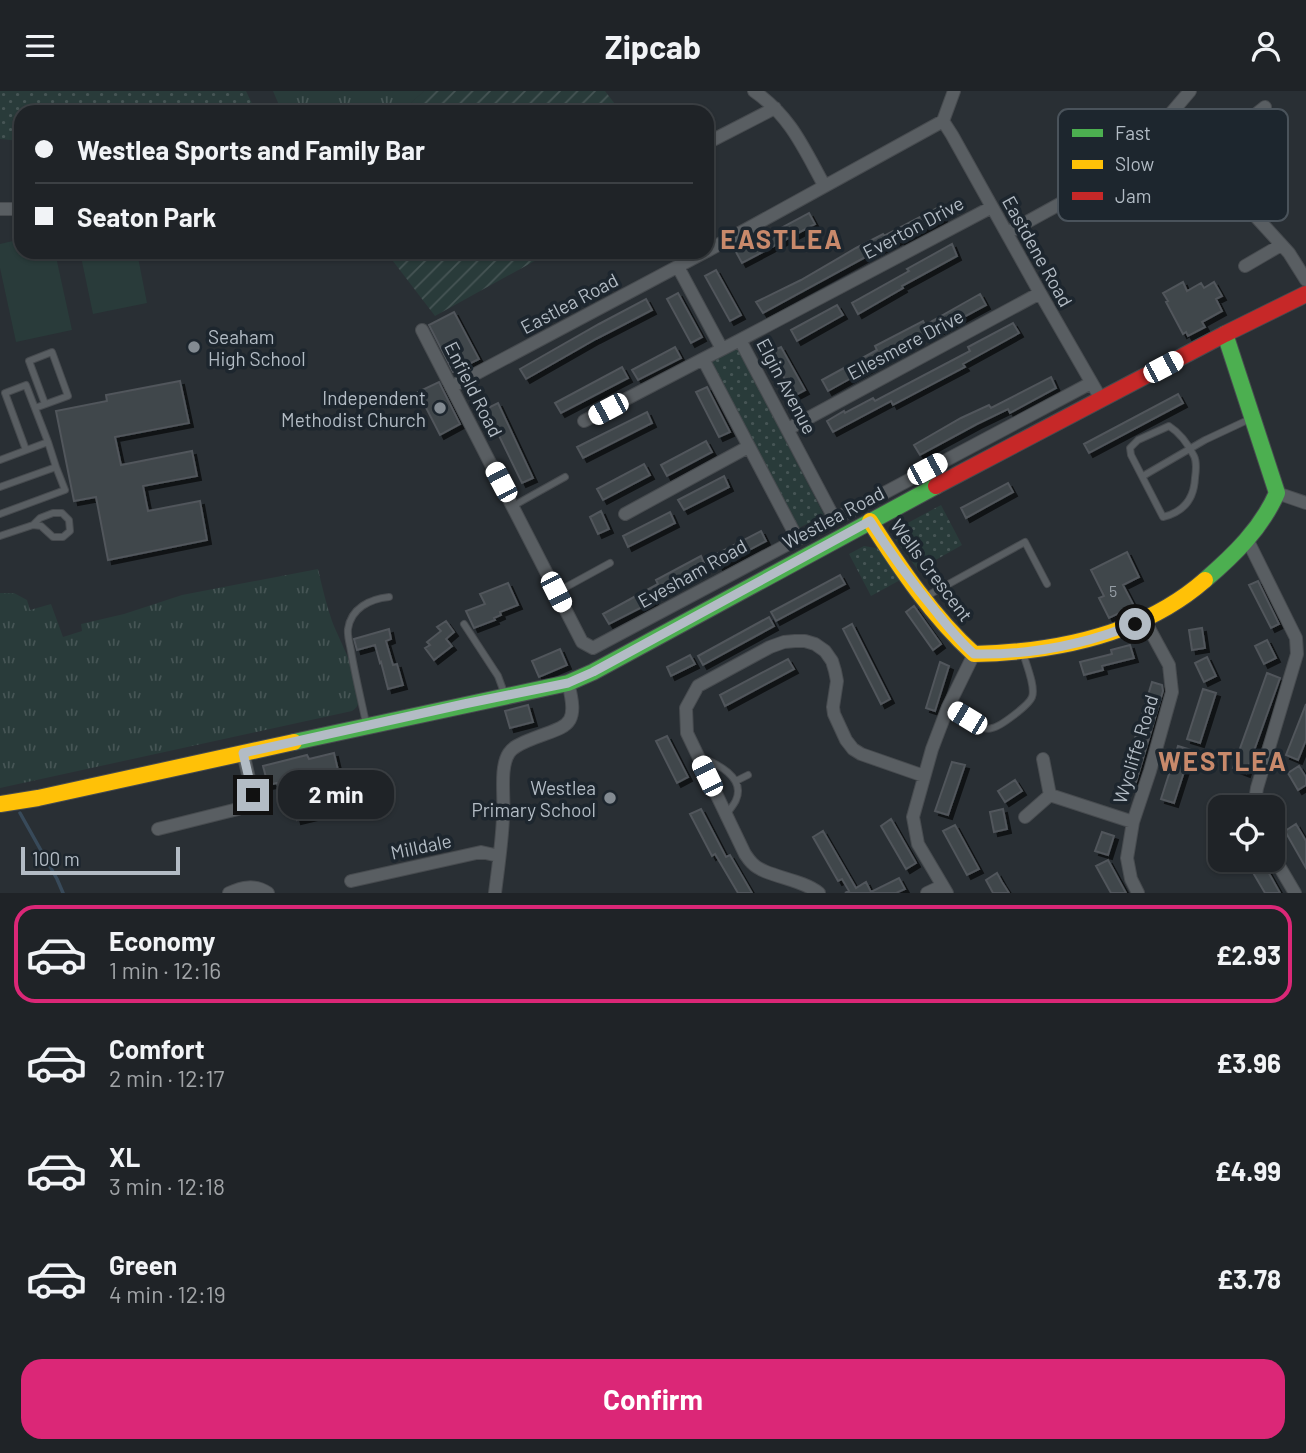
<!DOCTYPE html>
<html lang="en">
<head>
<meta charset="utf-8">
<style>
	body { margin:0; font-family:Barlow,sans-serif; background:#272b2f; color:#f1f3f6; height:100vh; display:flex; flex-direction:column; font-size:26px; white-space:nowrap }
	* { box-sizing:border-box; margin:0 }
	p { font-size:23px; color:#a1a4a7 }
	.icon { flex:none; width:38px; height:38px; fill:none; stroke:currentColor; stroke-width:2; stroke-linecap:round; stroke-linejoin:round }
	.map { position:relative; height:802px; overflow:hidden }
	.details { display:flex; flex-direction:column; background:#1f2327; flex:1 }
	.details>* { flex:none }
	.guide { position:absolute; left:14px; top:14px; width:700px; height:154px; border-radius:21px; box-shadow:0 2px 5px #0004,0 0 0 2px #3c4044; display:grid; align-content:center; height:154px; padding:0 21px; background:#1f2327 }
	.fabs { position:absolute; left:1208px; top:704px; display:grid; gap:14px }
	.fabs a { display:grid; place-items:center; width:77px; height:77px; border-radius:14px; background:#1f2327; box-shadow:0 2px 5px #0004,0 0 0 2px #3c4044; font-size:35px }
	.scale { position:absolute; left:21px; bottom:18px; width:159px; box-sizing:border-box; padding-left:7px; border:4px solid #b3bcc5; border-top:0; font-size:19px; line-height:24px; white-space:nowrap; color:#b3bcc5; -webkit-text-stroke:5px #1d262e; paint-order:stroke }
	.end { position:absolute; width:32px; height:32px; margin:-16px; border:9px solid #b3bcc5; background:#111; box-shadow:0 0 0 4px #111 }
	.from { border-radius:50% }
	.bubble { position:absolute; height:49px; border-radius:21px; background:#1f2327; box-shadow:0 2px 5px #0004,0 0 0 2px #3c4044; font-size:23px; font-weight:700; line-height:49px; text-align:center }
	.car { position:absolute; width:21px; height:42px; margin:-21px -10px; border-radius:9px; box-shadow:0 0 5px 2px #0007; background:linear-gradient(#fff 24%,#345 0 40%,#fff 0 76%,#345 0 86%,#fff 0) }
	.guide b { display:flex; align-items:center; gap:24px; height:66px; font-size:26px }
	.guide b+b { border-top:2px solid #3c4044 }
	.guide i { width:18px; height:18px; background:#f1f3f6 }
	ul { padding:12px 0 0; list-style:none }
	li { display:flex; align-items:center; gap:21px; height:98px; margin:0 14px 10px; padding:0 7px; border:4px solid transparent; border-radius:21px }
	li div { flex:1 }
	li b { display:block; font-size:26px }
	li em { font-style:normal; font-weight:700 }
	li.active { border-color:#db2777 }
	li>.icon { width:63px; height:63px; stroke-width:1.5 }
	.button { display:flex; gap:14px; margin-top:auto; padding:14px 21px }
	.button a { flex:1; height:80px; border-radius:21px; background:#db2777; color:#fff; font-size:28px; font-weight:700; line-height:80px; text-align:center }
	header { display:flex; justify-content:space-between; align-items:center; height:91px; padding:0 21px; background:#1f2327; font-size:32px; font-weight:700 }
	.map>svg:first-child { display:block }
</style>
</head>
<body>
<header><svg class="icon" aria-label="menu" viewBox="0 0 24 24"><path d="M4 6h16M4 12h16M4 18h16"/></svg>Zipcab<svg class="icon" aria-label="person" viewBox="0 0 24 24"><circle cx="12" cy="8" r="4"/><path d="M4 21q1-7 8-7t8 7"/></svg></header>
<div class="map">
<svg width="1306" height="802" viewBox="0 0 1306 802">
	<defs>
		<pattern id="grass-dots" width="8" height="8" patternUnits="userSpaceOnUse" patternTransform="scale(1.75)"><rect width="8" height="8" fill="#293b3a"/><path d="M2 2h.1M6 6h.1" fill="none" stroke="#465555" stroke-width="1.8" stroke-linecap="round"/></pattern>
		<pattern id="park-tufts" width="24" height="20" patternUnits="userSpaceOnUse" patternTransform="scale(1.75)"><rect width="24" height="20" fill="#293b3a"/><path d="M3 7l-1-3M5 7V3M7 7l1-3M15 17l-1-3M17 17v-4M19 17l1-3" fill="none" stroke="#465555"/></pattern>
		<pattern id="garden-furrows" width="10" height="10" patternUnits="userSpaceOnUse" patternTransform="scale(1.75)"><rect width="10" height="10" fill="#293b3a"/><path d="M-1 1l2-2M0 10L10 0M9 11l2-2" fill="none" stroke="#465555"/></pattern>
		<filter id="shadow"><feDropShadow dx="4" dy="4" stdDeviation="0" flood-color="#0009"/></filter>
	</defs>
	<rect width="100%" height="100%" fill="#292f34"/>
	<path fill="url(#grass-dots)" d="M0,0H246L256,21H21V50L0,48Z
		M736,254L824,424L797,438L709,269Z
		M941,414L962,454L918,479L895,448L904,434Z
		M864,455L882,458L902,488L871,505L849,463Z"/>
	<path fill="url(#park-tufts)" d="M273,0H424L401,21H282Z
		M318,478C322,495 326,513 332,530C341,553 358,582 359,607C359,613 357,617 352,620L0,697V502H14L27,509L30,519L51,513L63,546L82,540L81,533L124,523L182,504Z"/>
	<path fill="url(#garden-furrows)" d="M424,0H605L621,21H401Z
		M386,161H551L435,225Z"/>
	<path fill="#293b3a" d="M21,148V161H55L72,239L16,251L0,177V153Z
		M80,161H137L147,212L93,223Z"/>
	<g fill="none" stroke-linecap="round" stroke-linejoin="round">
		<path stroke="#384a5a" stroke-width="3.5" d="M20,722L57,788L63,802"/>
	</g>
	<path fill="#41464b" stroke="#51565b" stroke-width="2" filter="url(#shadow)" d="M937,117L943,127L901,150L900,148L871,163L763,222L756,211L801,189L856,157L883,143L884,145Z
		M809,122L815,133L742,172L736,161Z
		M952,153L957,165L902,195L903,197L858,223L852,212L909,180L907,178Z
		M716,179L741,224L730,230L705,185Z
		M1183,191L1187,200L1201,192L1204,197L1214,191L1222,205L1216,208L1222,220L1202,231L1205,236L1188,245L1186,241L1183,243L1166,211L1168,210L1163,202Z
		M678,202L702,246L691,252L667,208Z
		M980,203L986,214L940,239L938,236L911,249L871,272L873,275L828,300L822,289L877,259L875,255L923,230L925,234Z
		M646,208L652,219L596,248L526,288L520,278L599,233Z
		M837,214L843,224L797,250L791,239Z
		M454,221L479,268L453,281L429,234Z
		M1013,232L1019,242L963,273L965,276L893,314L891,310L833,341L827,330L844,320L845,322L873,307L875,310L970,260L968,256Z
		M675,256L681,267L638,289L632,279Z
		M781,256L805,299L794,305L770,261Z
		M622,276L628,287L561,322L555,312Z
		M1051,286L1056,297L1010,322L1008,318L977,333L920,364L914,354L961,327L989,314L991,317Z
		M180,290L189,332L115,346L121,374L192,360L197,385L143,395L148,420L200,410L207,449L108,469L96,406L74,410L56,320L107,310L106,304Z
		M439,291L460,333L440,344L418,301Z
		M707,296L730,341L719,346L696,301Z
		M1178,303L1183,312L1089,362L1084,353Z
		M498,312L533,387L522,392L486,318Z
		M647,321L652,332L583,367L577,356Z
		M706,350L712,361L667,385L661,374Z
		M644,373L650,384L603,409L597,398Z
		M724,385L729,396L684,419L678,409Z
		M1008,392L1013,401L966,427L961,417Z
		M601,420L609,438L598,443L590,426Z
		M670,421L675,432L628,456L623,445Z
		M761,440L766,450L719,475L713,465Z
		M1127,461L1139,486L1123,494L1134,515L1109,527L1099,507L1104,505L1091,479Z
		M701,465L706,476L652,506L654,510L609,533L603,523L658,493L656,489Z
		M840,484L845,493L776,530L771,521Z
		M1258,490L1279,533L1271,537L1249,494Z
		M508,492L518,514L500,521L501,524L494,527L495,529L474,537L466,520L485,513L480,503Z
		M914,515L941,553L933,559L906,521Z
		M769,526L774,535L703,574L698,565Z
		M446,530L454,541L446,548L452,555L434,569L425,557L430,554L427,551L441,540L437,536Z
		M852,533L890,608L881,613L843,538Z
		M1202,537L1205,557L1192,559L1189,539Z
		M389,538L391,548L386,550L393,574L397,573L403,594L388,598L381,571L380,572L375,554L357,559L354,548Z
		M1267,549L1276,567L1264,573L1255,555Z
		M1130,554L1134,567L1102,575L1103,579L1084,584L1080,571L1112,563L1111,559Z
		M560,558L567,574L539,586L532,570Z
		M690,564L695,573L671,585L667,576Z
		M1207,566L1216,585L1204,591L1195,572Z
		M788,568L794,578L725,615L720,604Z
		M940,571L949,575L935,620L926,617Z
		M1267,582L1280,587L1246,682L1233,677Z
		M1152,591L1162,594L1163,600L1136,691L1123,687Z
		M1203,598L1216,602L1200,652L1187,648Z
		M1306,613V649L1298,669L1286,664Z
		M528,614L533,631L510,637L505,620Z
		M667,645L688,686L677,692L656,650Z
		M1178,655L1191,659L1174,712L1161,708Z
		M334,662L338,679L334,680L343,714L335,716V720L297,729L288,693L278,695L277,692L268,694L263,675L307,664L309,668Z
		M952,671L965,674L948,724L935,720Z
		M1299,675L1306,686V694L1298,699L1288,682Z
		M1015,689L1022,700L1005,711L998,700Z
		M701,718L726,766L730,764L752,802H738L715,763L712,765L690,723Z
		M1003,718L1007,738L994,741L990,721Z
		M891,728L916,772L906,778L881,735Z
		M1296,733L1306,750V777L1285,740Z
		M955,734L979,778L967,784L943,740Z
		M823,740L856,797L866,791L871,801L899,787L905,798L896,802H845L849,800L842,788L838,790L813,746Z
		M1102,741L1114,745L1108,764L1095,760Z
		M1245,768H1261L1280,802H1265Z
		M1108,769L1113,778L1126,802H1111L1096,775Z
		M997,782L1002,791L1009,802H993L986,789Z"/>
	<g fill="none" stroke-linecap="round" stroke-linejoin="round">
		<defs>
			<path id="lane" d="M1166,104L1186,66
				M35,317L68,305L52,261L29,270L45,313
				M1169,335C1180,342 1188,353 1194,365C1197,371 1196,380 1195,387C1194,408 1184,421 1163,426L1131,364L1130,357L1138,349Z
				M26,359L5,302L26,294L48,351
				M0,369L48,351L56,376
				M1143,385L1205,349L1252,327
				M0,396L56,376L65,399L0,423
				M513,415L565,386
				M0,445L33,434L40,427L53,422H62L69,429L70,440L63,446H53L41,435L33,434
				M557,501L610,472
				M925,506L1025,451L1047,493
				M464,533L498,585L505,604
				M948,616L981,636C985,637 987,639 992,637C1000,636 1029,614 1032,606C1036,596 1026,573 1023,562
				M366,632C361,608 355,584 351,560C350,554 347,544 348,538C351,517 370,508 389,506
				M699,666C716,672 746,686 736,709C734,714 729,719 726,724
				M736,690L748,684"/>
			<path id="street" d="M754,0C791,26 803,56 824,94
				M943,30L952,44L1040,202L1101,308
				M943,30L954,0
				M1155,41L1167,57L1196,71L1265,16
				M707,52L775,17
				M1246,115L1289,162L1306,189
				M0,118H21
				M1007,142L1076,104L1121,55L1155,41L1190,0
				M707,160L943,30
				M1245,175L1281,154
				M678,176L722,258
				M422,239L582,551L593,557
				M740,249L992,116
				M451,296L705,161
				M584,330L703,268
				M788,338L1040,202
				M1277,402L1306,412
				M625,423L748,356
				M797,447L703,268L740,249L834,427
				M1248,450L1296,547L1297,563L1257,697L1254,716
				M593,557L1091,292
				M1050,704L1133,731
				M1025,726L1050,704L1043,668
				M158,738L238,718L253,704L243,662
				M1272,763L1295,802
				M351,790L481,761L499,765
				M229,802C242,796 255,793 268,802
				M495,802C498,777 502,752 503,726C505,708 499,677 509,662C513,656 520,653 527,650C564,634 581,640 568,592
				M819,802C800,787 765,786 752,772C749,769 747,766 745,763L687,642L686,617L698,595L770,556L784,551L795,550H805L815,553L825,560L832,570L835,580L837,590L833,616L834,623L846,649L853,658L861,663L924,685
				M927,802L942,795
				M947,802L918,753L913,726L932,658L948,616L974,563
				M1138,802L1131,788L1127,767L1133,731L1150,680L1172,601L1169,574L1144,528"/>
			<path id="fast" d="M1205,489C1234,464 1261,438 1277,402L1225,243
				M294,651L568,592L593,581L936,395"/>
			<path id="slow" d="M870,430C900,477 933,526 974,563C1055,561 1142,544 1205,489
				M0,713L38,707L294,651"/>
			<path id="jam" d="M936,395L1225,243L1306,203"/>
		</defs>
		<use href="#lane" stroke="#474b4f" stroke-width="8"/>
		<use href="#street" stroke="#474b4f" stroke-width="14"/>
		<use href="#fast" stroke="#474b4f" stroke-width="18"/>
		<use href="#slow" stroke="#474b4f" stroke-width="18"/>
		<use href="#jam" stroke="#474b4f" stroke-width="18"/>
		<use href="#lane" stroke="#595e62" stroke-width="6"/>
		<use href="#street" stroke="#595e62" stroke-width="12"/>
		<use href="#fast" stroke="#4caf50" stroke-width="16"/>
		<use href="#slow" stroke="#ffc107" stroke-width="16"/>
		<use href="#jam" stroke="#c62828" stroke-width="16"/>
	</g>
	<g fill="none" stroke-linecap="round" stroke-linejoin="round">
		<path stroke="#b3bcc5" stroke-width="9" d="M253,704L243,662L464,613L568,592L593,581L870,430C890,462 913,493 937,522C949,537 960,551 974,563C1029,564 1084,554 1135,533"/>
	</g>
	<g fill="#838b92" stroke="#1d262e" stroke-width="2.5">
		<circle cx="194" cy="256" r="7"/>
		<circle cx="440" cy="317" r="7"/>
		<circle cx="610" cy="707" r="7"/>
	</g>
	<g text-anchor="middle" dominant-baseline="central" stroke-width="7" stroke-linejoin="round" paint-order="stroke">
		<g font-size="16" fill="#969ea6">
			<text x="1113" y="499">5</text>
		</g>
		<g font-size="19" fill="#b3bcc5" stroke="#1d262e">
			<text transform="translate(913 136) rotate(-28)">Everton Drive</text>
			<text transform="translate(1038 160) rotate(61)">Eastdene Road</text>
			<text transform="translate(569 212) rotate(-28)">Eastlea Road</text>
			<text transform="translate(905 253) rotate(-28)">Ellesmere Drive</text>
			<text transform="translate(787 295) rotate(62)">Elgin Avenue</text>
			<text transform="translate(474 298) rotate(63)">Enfield Road</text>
			<text transform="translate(833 426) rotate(-28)">Westlea Road</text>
			<text transform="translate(932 479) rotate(53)">Wells Crescent</text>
			<text transform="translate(692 482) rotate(-29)">Evesham Road</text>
			<text transform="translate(1135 658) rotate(-73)">Wycliffe Road</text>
			<text transform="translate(421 755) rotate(-12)">Milldale</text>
		</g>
		<g font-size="19" fill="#b3bcc5" stroke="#1d262e" text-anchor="end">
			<text x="208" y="245" text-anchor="start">Seaham<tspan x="208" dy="22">High School</tspan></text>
			<text x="426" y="306">Independent<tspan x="426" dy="22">Methodist Church</tspan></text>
			<text x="596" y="696">Westlea<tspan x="596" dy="22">Primary School</tspan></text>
		</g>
		<g font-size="26" font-weight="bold" letter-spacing="2" fill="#c8896b" stroke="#1d262e">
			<text x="782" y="147">EASTLEA</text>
			<text x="1223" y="669">WESTLEA</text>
		</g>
	</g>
	<rect x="1058" y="18" width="230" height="112" rx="10" fill="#1d262e" stroke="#4a535b" stroke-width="2"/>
	<rect x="1072" y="38" width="31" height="8" fill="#4caf50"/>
	<rect x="1072" y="69" width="31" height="9" fill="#ffc107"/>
	<rect x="1072" y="101" width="31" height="8" fill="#c62828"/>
	<g font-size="19" fill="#b3bcc5">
		<text x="1115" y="49">Fast</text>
		<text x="1115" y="80">Slow</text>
		<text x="1115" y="112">Jam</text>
	</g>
</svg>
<div class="fabs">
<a><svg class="icon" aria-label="locate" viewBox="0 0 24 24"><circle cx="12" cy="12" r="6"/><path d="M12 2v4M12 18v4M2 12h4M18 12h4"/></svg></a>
</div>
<div class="scale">100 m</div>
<i class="end from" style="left:1135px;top:533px"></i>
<i class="end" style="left:253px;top:704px"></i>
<div class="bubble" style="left:278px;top:679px;width:116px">2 min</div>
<i class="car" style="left:1163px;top:276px;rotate:62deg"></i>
<i class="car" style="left:608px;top:318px;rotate:242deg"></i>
<i class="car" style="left:927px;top:378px;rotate:62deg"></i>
<i class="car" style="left:501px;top:391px;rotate:332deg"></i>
<i class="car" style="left:556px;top:501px;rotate:153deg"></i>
<i class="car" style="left:967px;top:627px;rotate:301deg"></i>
<i class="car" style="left:707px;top:685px;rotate:334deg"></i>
<div class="guide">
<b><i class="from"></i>Westlea Sports and Family Bar</b>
<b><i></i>Seaton Park</b>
</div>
</div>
<section class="details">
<ul>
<li class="active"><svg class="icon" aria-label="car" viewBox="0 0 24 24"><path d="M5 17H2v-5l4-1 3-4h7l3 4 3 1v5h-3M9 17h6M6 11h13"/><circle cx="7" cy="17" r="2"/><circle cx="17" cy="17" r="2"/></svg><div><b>Economy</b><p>1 min · 12:16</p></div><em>£2.93</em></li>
<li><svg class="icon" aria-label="car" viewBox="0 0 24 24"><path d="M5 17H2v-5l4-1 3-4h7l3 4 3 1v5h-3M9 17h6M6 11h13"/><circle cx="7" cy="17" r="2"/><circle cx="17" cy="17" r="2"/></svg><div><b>Comfort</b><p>2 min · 12:17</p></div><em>£3.96</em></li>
<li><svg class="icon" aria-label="car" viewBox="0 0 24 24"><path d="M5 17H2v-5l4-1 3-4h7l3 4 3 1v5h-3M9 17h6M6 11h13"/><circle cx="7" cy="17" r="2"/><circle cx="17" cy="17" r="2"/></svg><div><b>XL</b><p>3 min · 12:18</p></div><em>£4.99</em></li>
<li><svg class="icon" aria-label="car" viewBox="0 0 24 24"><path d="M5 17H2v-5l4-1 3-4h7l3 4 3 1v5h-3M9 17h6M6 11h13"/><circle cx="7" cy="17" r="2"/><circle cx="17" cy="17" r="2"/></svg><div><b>Green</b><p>4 min · 12:19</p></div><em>£3.78</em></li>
</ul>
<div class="button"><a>Confirm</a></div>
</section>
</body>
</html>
